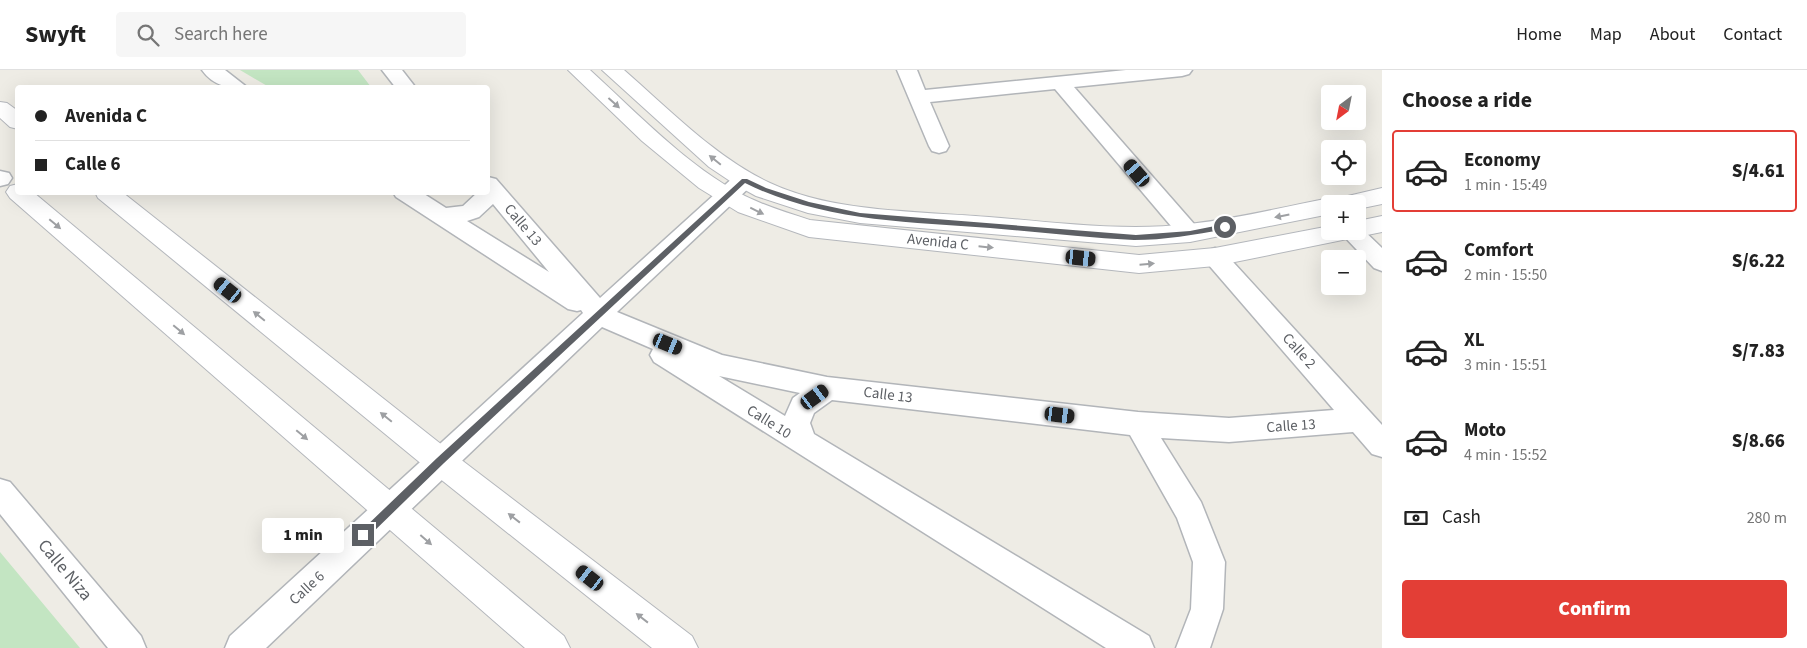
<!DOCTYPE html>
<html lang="en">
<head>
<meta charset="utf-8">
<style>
	body { margin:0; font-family:"Source Sans 3",sans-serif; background:#f6f6f6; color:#222; height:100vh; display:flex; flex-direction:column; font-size:19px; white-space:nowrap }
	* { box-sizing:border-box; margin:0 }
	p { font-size:16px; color:#767676 }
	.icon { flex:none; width:28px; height:28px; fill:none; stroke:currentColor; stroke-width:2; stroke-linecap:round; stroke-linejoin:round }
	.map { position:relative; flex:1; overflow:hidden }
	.details { display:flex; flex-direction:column; background:#fff; width:425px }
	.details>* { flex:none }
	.banner { position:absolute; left:15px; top:15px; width:475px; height:110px; border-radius:5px; box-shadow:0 5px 20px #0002; display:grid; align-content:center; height:110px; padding:0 20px; background:#fff }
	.needle { width:32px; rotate:212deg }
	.buttons { position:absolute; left:1321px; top:15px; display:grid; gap:10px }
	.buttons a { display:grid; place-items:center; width:45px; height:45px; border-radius:5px; background:#fff; box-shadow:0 5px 20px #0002; font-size:25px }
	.end { position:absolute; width:22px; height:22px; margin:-11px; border:6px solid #5d6065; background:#fff; box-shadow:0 0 0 2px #fff }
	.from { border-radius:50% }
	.bubble { position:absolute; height:35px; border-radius:5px; background:#fff; box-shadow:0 5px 20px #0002; font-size:16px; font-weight:800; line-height:35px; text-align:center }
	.car { position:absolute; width:15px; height:30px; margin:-15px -8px; border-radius:6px; box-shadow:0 0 4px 1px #0007; background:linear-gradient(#222 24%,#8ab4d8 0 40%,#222 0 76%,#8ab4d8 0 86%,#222 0) }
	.banner b { display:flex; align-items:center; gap:18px; height:48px; font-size:19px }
	.banner b+b { border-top:1px solid #e0e0e0 }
	.banner i { width:12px; height:12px; background:#222 }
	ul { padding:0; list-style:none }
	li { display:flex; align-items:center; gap:15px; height:82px; margin:0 10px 8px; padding:0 10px; border:2px solid transparent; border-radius:5px }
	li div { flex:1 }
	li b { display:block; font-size:19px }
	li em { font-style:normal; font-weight:800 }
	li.current { border-color:#e33e36 }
	li>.icon { width:45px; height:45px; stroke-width:1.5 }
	h2 { padding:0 20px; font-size:22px; line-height:60px }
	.pay { display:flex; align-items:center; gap:12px; height:55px; padding:0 20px; font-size:19px }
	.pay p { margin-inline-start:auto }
	.primary-button { display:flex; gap:10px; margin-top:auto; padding:10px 20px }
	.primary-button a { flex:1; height:58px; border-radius:5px; background:#e33e36; color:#fff; font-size:20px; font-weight:800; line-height:58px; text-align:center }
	header { display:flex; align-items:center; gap:30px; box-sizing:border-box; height:70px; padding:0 25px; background:#fff; border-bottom:1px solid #e0e0e0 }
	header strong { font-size:24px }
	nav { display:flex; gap:28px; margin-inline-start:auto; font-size:18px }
	.search { width:350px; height:45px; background:#f6f6f6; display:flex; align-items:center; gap:12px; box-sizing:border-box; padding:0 18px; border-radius:5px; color:#767676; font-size:19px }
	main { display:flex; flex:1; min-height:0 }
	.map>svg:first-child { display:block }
</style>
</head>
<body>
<header>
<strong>Swyft</strong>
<div class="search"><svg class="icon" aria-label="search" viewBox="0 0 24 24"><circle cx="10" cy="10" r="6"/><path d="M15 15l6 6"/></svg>Search here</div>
<nav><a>Home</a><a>Map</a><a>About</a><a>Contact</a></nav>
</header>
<main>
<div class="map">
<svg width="1382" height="578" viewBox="0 0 1382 578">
	<rect width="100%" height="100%" fill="#eeece5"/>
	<path fill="#c3e5c2" d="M240,0H358L371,17H269Z
		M0,482L80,578H0Z"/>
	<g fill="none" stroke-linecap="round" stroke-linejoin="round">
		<defs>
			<path id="street" d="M202,0H225L248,18C230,18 214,17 202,0Z
				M382,0H402L416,18H396Z
				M897,0H917L925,20L1126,0H1192L1189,4L1182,6L1074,17L1202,163L1198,169L1190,171L1182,169L1055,19L930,32L949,76L946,81L939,83L932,81L929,76Z
				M0,101L9,103L12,108L8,114L0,116Z
				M744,103L752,105L755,110L752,115L617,242L722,285L827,307L1138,342L1229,348L1334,340L1207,193L1203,187L1207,181L1215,178L1223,181L1382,355V387L1372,384L1353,362L1229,372L1161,368L1201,432L1225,492L1223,539L1210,578H1176L1191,539L1193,492L1177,448L1130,365L832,330L814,343L810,353L814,364L1149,566L1154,578H1106L654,292L650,285L653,279L602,257L266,578H225L230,566L583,243L581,240L577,241L568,239L396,127L393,122H421L446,138L463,136L478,122H488V107L496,109L600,228L736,105ZM493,134L549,202L467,151L479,147ZM719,306L800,323L793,328L785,346Z
				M1358,155L1382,178V201L1374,198L1339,161H1358Z
				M0,409L10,412L141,566L146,578H108L0,444Z"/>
			<path id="secondary" d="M568,0H590C637,43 688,97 745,126C765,136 788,143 810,150L1139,185L1215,178L1330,156V161H1358V151L1382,146V162L1215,196L1139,203L809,167L738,142L699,118L642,71Z
				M602,0H624C669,39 716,88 770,113C834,143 919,141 989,147C1055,152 1123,162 1189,154C1236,149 1283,137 1330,128L1335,129L1382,118V134L1358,139V134H1330V144L1190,172L1136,176L860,153L808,143L756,126L736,115L709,97Z
				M0,32L7,33L18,41V59L10,57L0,48Z
				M18,114V122H33L564,566L570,578H525L10,128L6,122L10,116Z
				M95,122H122L451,382L692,566L698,578H652L429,400L98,128Z"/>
		</defs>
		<use href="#street" stroke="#b2b5b9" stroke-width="3"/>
		<use href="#secondary" stroke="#b4b7bc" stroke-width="2"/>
		<use href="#street" fill="#fff" fill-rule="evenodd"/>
		<use href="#secondary" fill="#fff" fill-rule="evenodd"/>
	</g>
	<defs><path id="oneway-solid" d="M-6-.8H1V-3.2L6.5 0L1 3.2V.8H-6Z" transform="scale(1.25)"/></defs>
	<g fill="#9ea0a3">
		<use href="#oneway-solid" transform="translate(614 33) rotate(42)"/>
		<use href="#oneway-solid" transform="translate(715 90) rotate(-141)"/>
		<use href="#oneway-solid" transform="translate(757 141) rotate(26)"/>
		<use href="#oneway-solid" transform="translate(1282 146) rotate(169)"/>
		<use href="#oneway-solid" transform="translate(55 154) rotate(40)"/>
		<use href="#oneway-solid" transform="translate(986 177) rotate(6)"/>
		<use href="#oneway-solid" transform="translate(1147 194) rotate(-5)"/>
		<use href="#oneway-solid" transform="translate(259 246) rotate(-141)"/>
		<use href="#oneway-solid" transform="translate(179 260) rotate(40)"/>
		<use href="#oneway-solid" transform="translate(386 347) rotate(-141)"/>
		<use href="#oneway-solid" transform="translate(302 365) rotate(40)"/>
		<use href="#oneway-solid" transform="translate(514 448) rotate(-142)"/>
		<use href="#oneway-solid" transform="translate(426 470) rotate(41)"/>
		<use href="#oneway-solid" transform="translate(642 548) rotate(-142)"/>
	</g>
	<path fill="#5d6065" d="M742,109H747L766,118L809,132L860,143L1136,165L1190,161L1225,154L1228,157L1225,159C1195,165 1164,170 1134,170C1086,168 1038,162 990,158C907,152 821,151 745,113L444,393L367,468H360V462L437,388Z"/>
	<g text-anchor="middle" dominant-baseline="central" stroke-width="4" stroke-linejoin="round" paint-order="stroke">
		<g font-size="15" fill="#5d6065" stroke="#fff">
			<text transform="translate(523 155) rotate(50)">Calle 13</text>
			<text transform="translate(938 172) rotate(6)">Avenida C</text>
			<text transform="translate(1299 281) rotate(48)">Calle 2</text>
			<text transform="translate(888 325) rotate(7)">Calle 13</text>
			<text transform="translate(769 352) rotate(32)">Calle 10</text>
			<text transform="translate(1291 356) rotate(-4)">Calle 13</text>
			<text transform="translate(307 518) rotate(-43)">Calle 6</text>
		</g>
		<g font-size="18" fill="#5d6065" stroke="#fff">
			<text transform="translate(65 500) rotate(50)">Calle Niza</text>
		</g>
	</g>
</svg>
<div class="buttons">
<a><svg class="needle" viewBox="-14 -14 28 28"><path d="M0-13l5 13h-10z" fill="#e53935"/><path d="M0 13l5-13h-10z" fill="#767676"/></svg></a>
<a><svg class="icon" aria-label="locate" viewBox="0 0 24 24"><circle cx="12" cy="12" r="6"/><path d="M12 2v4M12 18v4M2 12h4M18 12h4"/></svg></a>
<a>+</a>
<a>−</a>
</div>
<i class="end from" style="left:1225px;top:157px"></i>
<i class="end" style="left:363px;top:465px"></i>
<div class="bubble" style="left:262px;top:448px;width:82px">1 min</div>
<i class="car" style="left:1137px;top:103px;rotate:319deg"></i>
<i class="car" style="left:1081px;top:188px;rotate:96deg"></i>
<i class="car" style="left:228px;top:220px;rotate:309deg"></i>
<i class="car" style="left:668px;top:274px;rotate:112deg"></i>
<i class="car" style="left:815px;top:327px;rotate:54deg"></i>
<i class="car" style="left:1060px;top:345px;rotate:97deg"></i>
<i class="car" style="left:590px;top:508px;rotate:308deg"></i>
<div class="banner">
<b><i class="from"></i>Avenida C</b>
<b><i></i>Calle 6</b>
</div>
</div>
<section class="details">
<h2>Choose a ride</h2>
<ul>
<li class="current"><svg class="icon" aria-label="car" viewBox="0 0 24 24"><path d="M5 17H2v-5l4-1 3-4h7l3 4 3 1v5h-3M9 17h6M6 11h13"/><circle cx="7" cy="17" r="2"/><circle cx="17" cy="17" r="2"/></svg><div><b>Economy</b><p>1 min · 15:49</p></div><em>S/4.61</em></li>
<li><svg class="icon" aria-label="car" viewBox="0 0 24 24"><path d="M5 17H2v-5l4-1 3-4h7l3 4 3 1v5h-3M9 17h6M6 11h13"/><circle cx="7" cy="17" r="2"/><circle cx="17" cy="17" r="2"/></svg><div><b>Comfort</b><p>2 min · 15:50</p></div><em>S/6.22</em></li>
<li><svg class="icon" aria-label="car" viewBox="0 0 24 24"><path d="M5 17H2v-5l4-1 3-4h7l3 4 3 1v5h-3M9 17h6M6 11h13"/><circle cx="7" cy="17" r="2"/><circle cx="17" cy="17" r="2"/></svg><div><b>XL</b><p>3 min · 15:51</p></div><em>S/7.83</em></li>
<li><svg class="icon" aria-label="car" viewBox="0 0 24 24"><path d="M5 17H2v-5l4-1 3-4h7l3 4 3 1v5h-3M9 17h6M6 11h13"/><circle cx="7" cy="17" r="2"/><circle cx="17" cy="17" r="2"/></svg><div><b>Moto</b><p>4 min · 15:52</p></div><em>S/8.66</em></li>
</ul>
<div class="pay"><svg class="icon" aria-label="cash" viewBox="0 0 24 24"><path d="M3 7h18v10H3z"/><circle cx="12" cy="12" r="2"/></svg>Cash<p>280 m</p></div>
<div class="primary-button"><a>Confirm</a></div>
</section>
</main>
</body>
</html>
